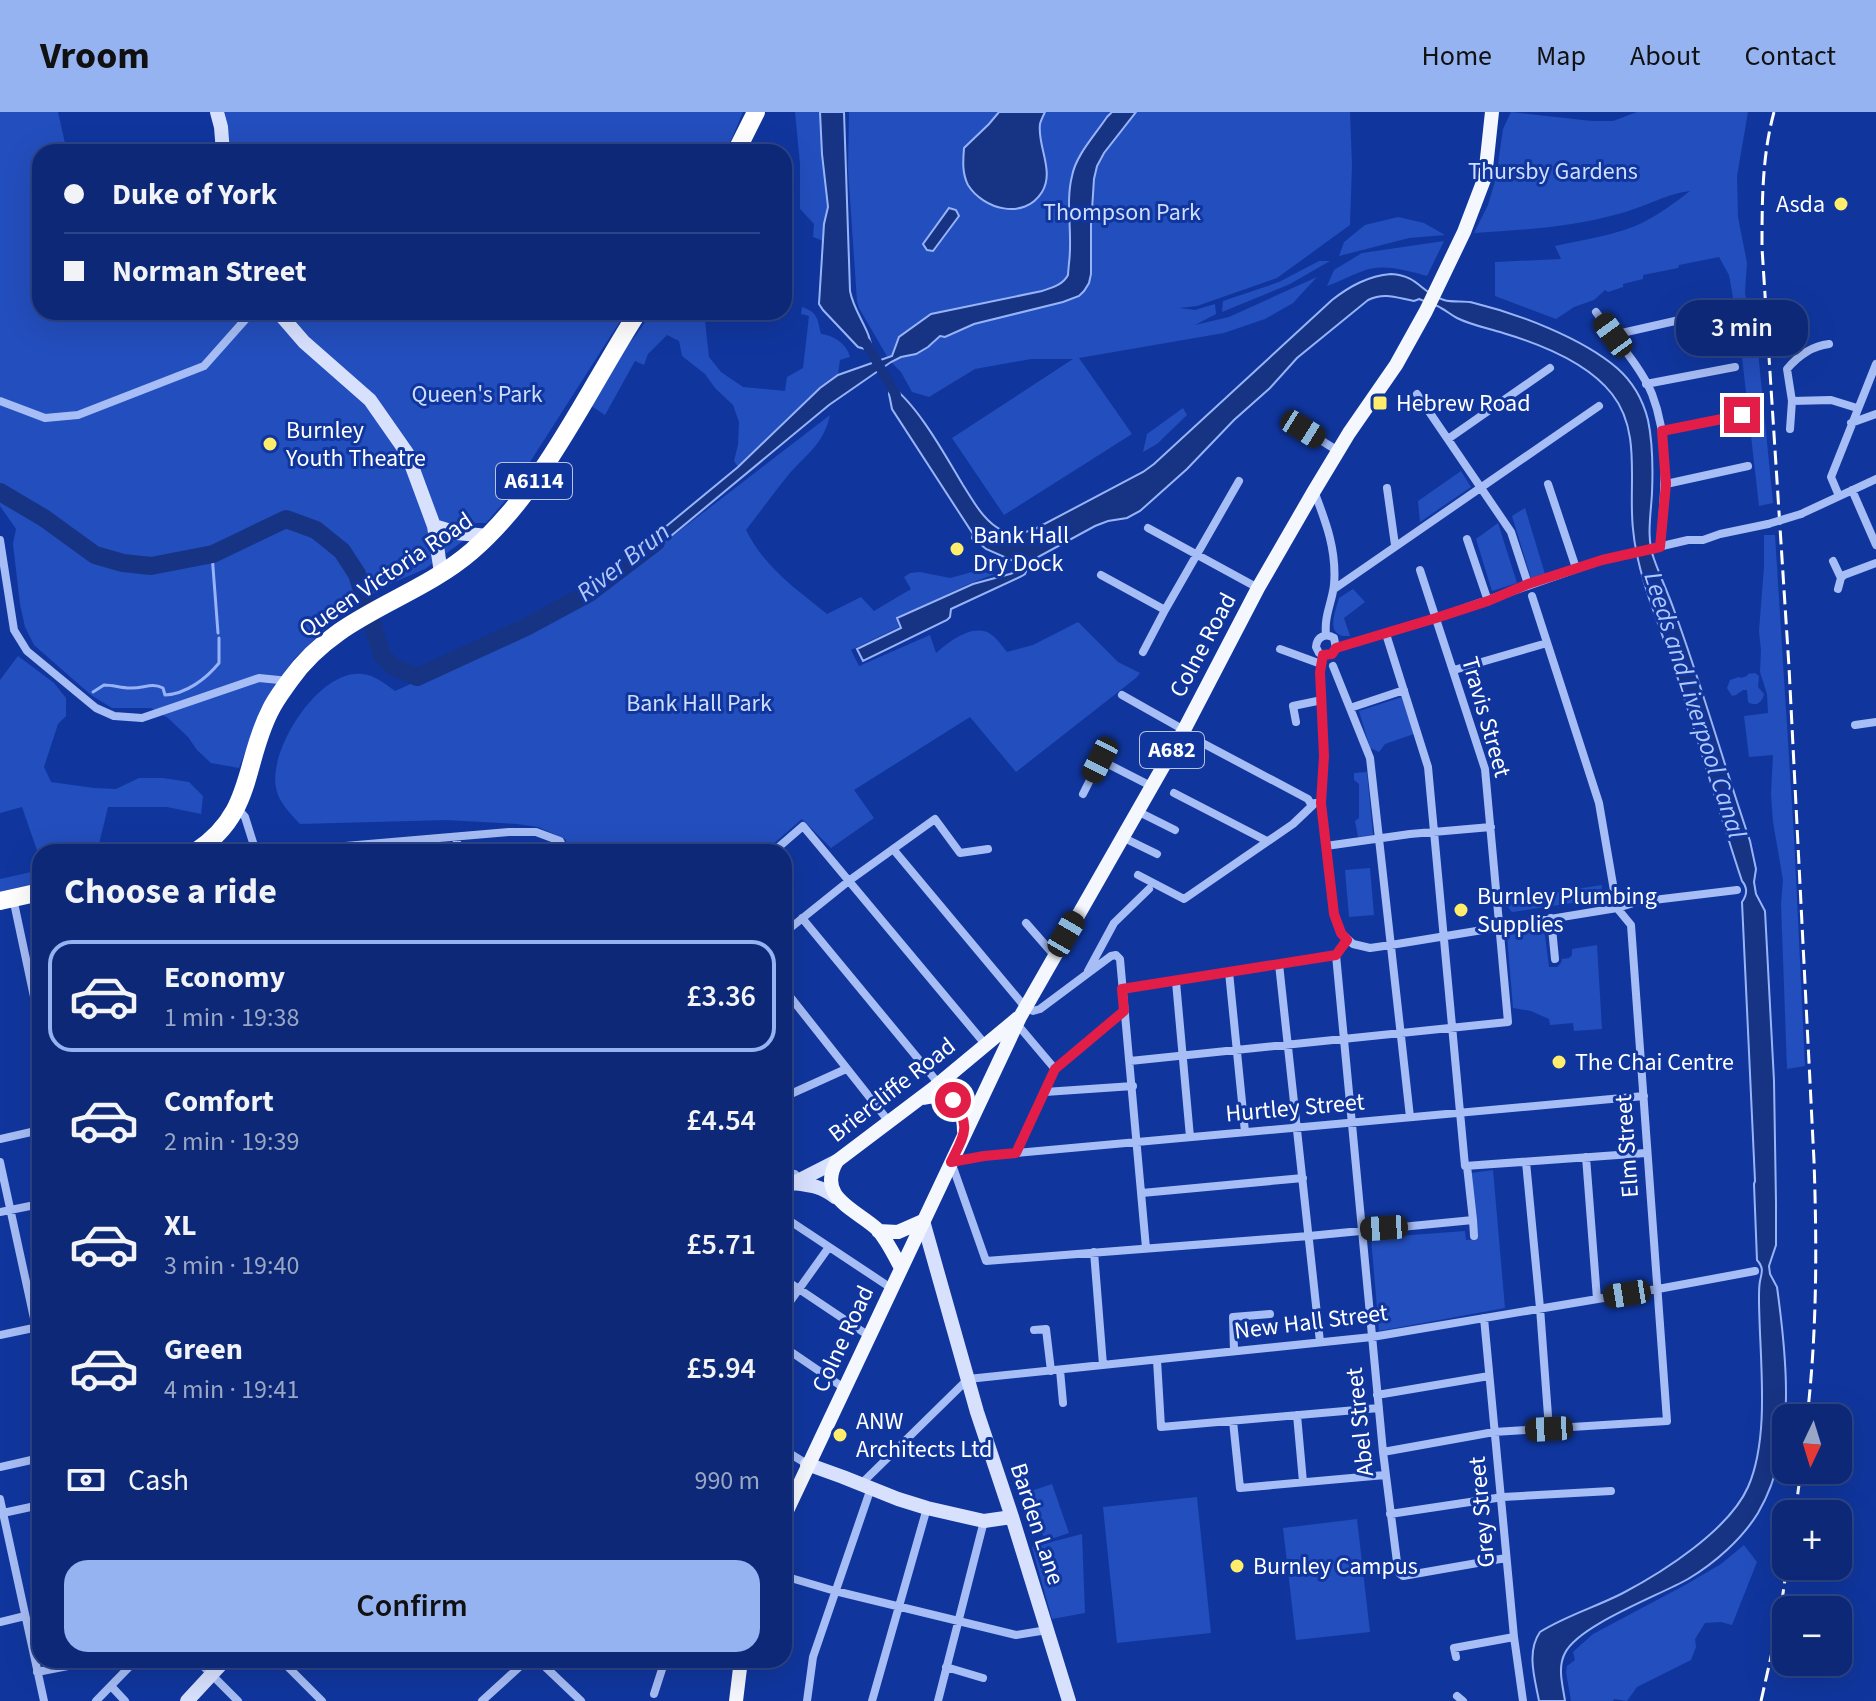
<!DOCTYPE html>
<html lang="en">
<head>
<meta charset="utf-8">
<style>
	body { margin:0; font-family:"Source Sans 3",sans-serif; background:#15307b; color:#f1f3f6; height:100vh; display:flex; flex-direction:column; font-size:30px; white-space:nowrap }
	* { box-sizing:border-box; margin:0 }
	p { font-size:26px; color:#9aa6c5 }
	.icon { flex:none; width:44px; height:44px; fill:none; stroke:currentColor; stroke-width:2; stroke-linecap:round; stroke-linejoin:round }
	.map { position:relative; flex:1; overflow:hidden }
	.side { position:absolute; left:32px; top:732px; width:760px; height:824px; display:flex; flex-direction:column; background:#0c2876; border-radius:24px; box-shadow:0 8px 32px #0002,0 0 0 2px #2c4488 }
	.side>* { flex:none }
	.hud { position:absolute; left:32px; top:32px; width:760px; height:176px; border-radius:24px; box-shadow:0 8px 32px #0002,0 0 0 2px #2c4488; display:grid; align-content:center; height:176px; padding:0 32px; background:#0c2876 }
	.needle { width:52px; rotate:184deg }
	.controls { position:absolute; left:1772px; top:1292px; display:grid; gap:16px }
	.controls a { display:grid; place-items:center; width:80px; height:80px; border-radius:16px; background:#0c2876; box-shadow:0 8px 32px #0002,0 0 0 2px #2c4488; font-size:40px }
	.end { position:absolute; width:36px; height:36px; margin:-18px; border:10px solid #e11d48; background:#fff; box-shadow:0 0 0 4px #fff }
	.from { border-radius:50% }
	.bubble { position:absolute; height:56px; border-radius:24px; background:#0c2876; box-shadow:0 8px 32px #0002,0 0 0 2px #2c4488; font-size:26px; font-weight:600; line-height:56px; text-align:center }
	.car { position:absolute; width:24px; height:48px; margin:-24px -12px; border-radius:10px; box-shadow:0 0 6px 2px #0007; background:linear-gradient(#222 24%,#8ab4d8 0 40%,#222 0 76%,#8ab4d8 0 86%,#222 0) }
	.hud b { display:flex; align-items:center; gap:28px; height:76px; font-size:30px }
	.hud b+b { border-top:2px solid #2c4488 }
	.hud i { width:20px; height:20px; background:#f1f3f6 }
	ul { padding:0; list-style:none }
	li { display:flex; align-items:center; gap:24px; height:112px; margin:0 16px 12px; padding:0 16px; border:4px solid transparent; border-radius:24px }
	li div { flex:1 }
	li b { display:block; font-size:30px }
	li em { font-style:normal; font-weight:600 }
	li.current { border-color:#95b2f1 }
	li>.icon { width:72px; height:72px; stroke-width:1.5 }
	h2 { padding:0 32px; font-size:36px; line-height:96px }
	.pay { display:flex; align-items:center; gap:20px; height:88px; padding:0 32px; font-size:30px }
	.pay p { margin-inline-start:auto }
	.button { display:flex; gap:16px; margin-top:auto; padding:16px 32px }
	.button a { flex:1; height:92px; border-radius:24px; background:#95b2f1; color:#111; font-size:32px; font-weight:600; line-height:92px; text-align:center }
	header { display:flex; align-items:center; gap:48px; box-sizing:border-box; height:112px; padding:0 40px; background:#95b2f1; color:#111 }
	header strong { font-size:38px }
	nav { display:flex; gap:44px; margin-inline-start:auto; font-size:28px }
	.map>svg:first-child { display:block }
</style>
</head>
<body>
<header>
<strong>Vroom</strong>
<nav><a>Home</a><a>Map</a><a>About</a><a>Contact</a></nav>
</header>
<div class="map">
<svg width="1876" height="1589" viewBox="0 0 1876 1589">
	<rect width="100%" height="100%" fill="#10369e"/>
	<path fill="#234ebd" d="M0,0H58L67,40H40V200H626L505,389L486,411H475L463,429L425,457L383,475L337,506L294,547L263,594L239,656L211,651L197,638L188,625L168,606L151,596H112L91,583L34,533L25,515L20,492L13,432L16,417L0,394Z
		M225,0H743L726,40H231Z
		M795,0H820L822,42L828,95L824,112L823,129L813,125L814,112L800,97V52Z
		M849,0H1350L1352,53L1350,113L1277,166L1197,194L1179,196L1195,198L1215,192L1216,202L1195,213L1229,205L1317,165L1293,191L1265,207L1224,221L1079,246L1132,322L1004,403L952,326L1073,247H1031L975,257L929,285L912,280L901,260L891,250L928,235L940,224L945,225L974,212L1070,188L1049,177L931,202L899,225L892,244L888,246L859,196L857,189L848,57Z
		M1511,0L1592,9H1613L1637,0H1748L1737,64L1738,105L1747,151L1745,180L1749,212L1755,209L1773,391L1759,394L1739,219L1729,163L1719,145L1679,153L1678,156L1643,163V167L1623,172V175L1608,180L1605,178L1594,188L1574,195L1556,207L1495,184V150L1561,147L1555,134C1582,128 1617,123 1642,111C1659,102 1675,91 1690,79C1665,82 1643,96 1618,102C1571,115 1523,118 1474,121L1488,93L1496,66L1503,17Z
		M1398,105L1424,111L1445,123L1409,126L1339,144L1344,130L1365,113Z
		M1444,129L1427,164C1407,159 1384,151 1363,159C1351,163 1339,170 1327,174L1334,158L1362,141Z
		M1319,149H1330L1290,172L1222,200L1223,189L1279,170Z
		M802,195C818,201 817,205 821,222C833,223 847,232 850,245L840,248L838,263C801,290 771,324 738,355L734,349L738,333L739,310L733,293L715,276L705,262L682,244L679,229L667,223L648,242L644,253L635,249L605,303L590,293L615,248L636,223L652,200H704L709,245L721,260L743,275L785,279L787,265L803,256L809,204L801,202Z
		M1183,296L1187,303L1157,332L1143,340L1147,322Z
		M830,303C824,331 808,341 790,361C775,379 761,399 746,418C765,456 795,476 827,502L861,485L874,499L911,477L904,465L910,461L920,460L950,466L976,459L995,462L971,471L896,506L899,515L851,538L859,554L930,523L936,541C949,530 971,512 989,521C996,525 1002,534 1007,540L1033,533L1078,510L1118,550L1140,561L1136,566L1016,660L970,605L854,678L874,706L831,736L802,707L764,740H572L565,727L538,715L517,712L446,708L300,712C290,701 279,691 276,676C268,638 319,557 362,562C375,563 385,572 395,579L569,500L587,490Z
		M1461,359L1471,375L1420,410L1418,389Z
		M1525,396L1545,462L1531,466L1512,404Z
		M1498,411L1517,471L1492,479L1476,427Z
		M1764,423H1775L1794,725L1805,954L1787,957L1781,792L1783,768L1773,710L1771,682L1773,643L1749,645L1744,604L1768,601L1767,582L1760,560L1761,538L1759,519L1764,455Z
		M1353,477L1365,490L1344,506L1350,524C1324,526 1335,501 1339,486Z
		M18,544L54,571L66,586V604L58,612L44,655L51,670L94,676L116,677L139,666H163L189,670L203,684L201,702L167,695H108L99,732L109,740H40V747L22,695L0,701V568Z
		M1755,561L1759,564L1758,575L1764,582C1762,591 1756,595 1748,590L1747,578H1743L1736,583L1732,584L1727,576L1730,568L1739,565L1741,566L1747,564L1748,562Z
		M1402,585L1414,622L1385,632L1379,640L1370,636L1359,599Z
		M1367,660L1373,723L1358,725L1355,709L1359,706V672L1354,668V661Z
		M1370,756L1374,803L1349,805L1345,758Z
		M40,758V771L0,780V767Z
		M1602,773L1601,783L1598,787L1512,800L1508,795L1506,788Z
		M1544,816L1549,855H1557L1561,851L1562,847L1569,846L1572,843V837L1597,833L1602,917L1574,919L1573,911L1550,913L1549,907L1531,899L1513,896L1507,823Z
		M1493,1058L1505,1196L1379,1219L1371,1126L1465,1119L1466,1128L1477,1127L1471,1061Z
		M1052,1372L1069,1421L1045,1429L1028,1380Z
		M1197,1385L1211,1521L1117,1531L1103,1395Z
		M1357,1407L1370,1520L1296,1528L1283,1416Z
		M1082,1422L1085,1501L1052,1507L1032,1435Z
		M1744,1433L1757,1450L1732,1513L1721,1510L1705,1511L1695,1527L1696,1535L1691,1548L1637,1575L1627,1589L1614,1587L1613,1589H1571L1566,1560L1567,1554L1575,1548L1573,1540L1593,1522L1687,1472L1721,1452Z"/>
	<path fill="#173484" stroke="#98b4f9" stroke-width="2" d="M820,0H844L850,179C854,201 871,218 872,239L858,235L823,198L819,192L824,112L828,95L822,42Z
		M999,0H1045C1043,4 1041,8 1040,12C1037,34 1055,59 1042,80C1024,109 983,97 968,73C962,61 963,49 964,36L989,12Z
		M1112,0H1136L1104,41L1097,54L1094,67L1091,113V162L1089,171L1084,179L1079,184L1063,190L974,212L945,225L940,224L928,235L916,242L901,245L891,250L829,293L642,448L635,440L738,355L820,276L838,263L892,244L899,225L931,202L1042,179C1051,176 1063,173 1068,163C1068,162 1069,151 1069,151C1073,122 1065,92 1072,64C1076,43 1095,23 1107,5Z
		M949,96L956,98L959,104L933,139L927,138L923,132Z
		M1391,162C1420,164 1419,180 1444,188C1454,191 1464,188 1474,191C1519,202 1582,226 1617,256C1633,270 1643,288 1648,308C1653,332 1653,357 1652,381C1651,402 1646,426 1654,447C1660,464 1668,481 1674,498C1702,574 1724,653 1750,729L1756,757L1754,770L1756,782L1765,799L1774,969L1776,1091V1133L1769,1154L1770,1162L1777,1175C1787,1247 1797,1335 1758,1401C1742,1427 1715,1451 1688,1467C1658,1484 1579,1513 1565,1541C1557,1556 1563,1574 1565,1589H1539C1535,1567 1526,1540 1540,1520C1565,1504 1596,1495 1623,1481C1663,1460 1729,1418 1748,1375C1771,1323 1759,1243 1759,1186C1759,1181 1759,1174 1760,1169C1762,1160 1764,1156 1757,1148L1754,1072L1755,1069L1742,790C1747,783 1748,776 1742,769C1719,700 1699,630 1676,561C1661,517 1637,464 1633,417C1628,372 1642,320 1612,282C1587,250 1540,232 1503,221C1487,216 1471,213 1457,206C1451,203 1447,199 1441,196C1435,192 1426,190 1419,187L1414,189C1397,186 1385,180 1368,188L1297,246L1270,276L1234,308L1187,357L1140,399L1127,406L1108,409L1095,414L1038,445L1034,451L1029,452L1025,462L1022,464L951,497L950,505L947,508L863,549L857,537L901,516L897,506L973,472L1010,462L1013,461L1016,450L986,437L979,431H975L972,426L973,422L892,297L889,282L890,273C918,293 945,343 963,373C974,390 984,410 1003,419C1013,423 1023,421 1033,418L1143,360L1154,352L1332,188C1350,174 1368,164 1391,162Z"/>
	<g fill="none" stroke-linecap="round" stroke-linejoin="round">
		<path stroke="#98b4f9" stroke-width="3" d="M212,442L218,521
			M93,580L104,573C113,573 121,576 130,576C143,577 151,570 163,576L165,583C186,582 206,567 219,551V526"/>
		<path stroke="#173484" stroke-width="10" d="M866,231L896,283"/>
		<path stroke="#173484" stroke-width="18" d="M0,380L44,406L95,443L123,451L151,454L213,442L286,407L316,418L342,439L357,462L382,543L392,554L417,565L526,515L589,481L656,430"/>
		<path stroke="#a6bdf5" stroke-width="8" d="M1596,200C1613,224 1641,255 1652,282C1671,331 1664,384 1660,435
			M1613,223L1728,197
			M1829,232C1812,234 1798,244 1787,257L1792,289L1831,288L1857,296
			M1646,272L1735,255
			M1417,282L1511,420L1528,472
			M0,289L45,306L78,303L204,254L252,200
			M1851,311L1876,302
			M1303,317L1338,339
			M1790,317L1792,289
			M1662,319L1742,303
			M1448,327L1550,256
			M1548,372L1576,456
			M1666,372L1748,354
			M1387,376L1395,433
			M1852,378L1876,433
			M1314,379C1326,410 1337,439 1334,473C1332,491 1324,503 1326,523
			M1839,384L1831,365L1876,252
			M1801,402L1876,367
			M1148,416L1258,476
			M1467,427L1488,489
			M0,428L14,518L27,539L96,596L114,604L142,606L259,566L289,569
			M1833,449L1841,466
			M1101,463L1165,498
			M1334,477L1599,294
			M1838,477L1841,466L1844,463L1876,451
			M1386,522L1428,655L1465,1054L1646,1041
			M1280,537L1321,552
			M1143,540L1165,498L1239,369
			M1323,543L1320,560L1324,644L1321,691L1334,802L1341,821L1353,832L1370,836L1391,833L1617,796L1637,790L1737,778
			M1323,543L1332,542L1336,536L1436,506L1602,448L1688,428H1703L1720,422L1768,412
			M1323,543L1319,541L1316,535C1317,524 1326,521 1334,526L1336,536
			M1333,554L1370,646L1410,1005
			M1454,558L1547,531
			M1122,583L1184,618
			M1350,596L1404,578
			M1296,610L1293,594L1322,588
			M1855,613L1876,610
			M1193,626L1308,687L1312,694
			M1174,681L1267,729
			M1083,682L1100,648L1151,674
			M237,696L245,705L256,740
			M1137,699L1175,718
			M456,725L459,740
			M1122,725L1157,742
			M1326,734L1410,722L1491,715
			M893,737L1025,895L1033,899L1040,897L1111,844L1116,843L1120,847L1146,1136
			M275,740L509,720H536L560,729L565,740
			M773,740L803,714L985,932
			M1138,763L1184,787L1293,712L1315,691H1321
			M13,786L40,913
			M802,806L939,972
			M1551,806L1555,847
			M1026,811L1054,843
			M784,821L850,768L935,707L960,741L988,737
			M1347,828L1336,843L1383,1340L1398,1458L1399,1461L1403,1464L1506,1446
			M1279,852L1320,1230
			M1088,859L1114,811L1149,777
			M1229,860L1245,1020
			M1176,870L1190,1025
			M784,877L890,1011
			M1122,877L1336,843
			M1017,912L1055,957
			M1130,949L1508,910L1485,657L1420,458
			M1045,980L1133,974
			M784,985L846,957
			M0,1027L40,1018
			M1016,1041L1055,957L1124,899
			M1586,1045L1597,1187
			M0,1050L40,1234
			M952,1050L984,1044L1644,984
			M1526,1050L1540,1196L1549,1317
			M950,1055L954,1058L986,1149L1309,1124L1473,1108L1467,1054
			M784,1061L795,1062L800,1068
			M1142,1081L1303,1066
			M0,1100L40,1092
			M784,1105L891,1176
			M1473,1108L1474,1124
			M1094,1140L1103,1253
			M784,1167L869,1224
			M1658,1177L1755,1159
			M784,1198L829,1135
			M1484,1206L1514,1525L1523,1589
			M1034,1218L1046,1217L1051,1259
			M0,1223L38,1215
			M784,1235L844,1276
			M1234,1239L1233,1205L1270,1202
			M1157,1248L1161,1315L1379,1296
			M1060,1258L1063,1291
			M1377,1283L1489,1264
			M1297,1303L1303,1370
			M1233,1309L1240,1376L1385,1363
			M784,1338L807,1352
			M1383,1340L1494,1320L1667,1309L1631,813L1617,796L1599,691L1532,484
			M0,1355L40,1346
			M861,1372L968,1267L1372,1225L1657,1177
			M0,1387L44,1589
			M3,1401L40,1393
			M1390,1402L1503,1385L1611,1379
			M784,1464L835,1479L1016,1523L1047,1518
			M37,1481H40
			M0,1510L25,1504
			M1456,1545L1454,1536L1514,1525
			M197,1548L238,1589
			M281,1548L322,1589
			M538,1548L581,1589
			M946,1555L983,1566
			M37,1560L73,1553L77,1548
			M111,1574L125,1589
			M654,1582L665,1548
			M1457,1584L1463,1589
			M96,1589L136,1548
			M482,1589L527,1548
			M807,1589L813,1545L871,1376
			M872,1589L927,1396
			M938,1589L984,1409"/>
		<path stroke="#d7e1fe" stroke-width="14" d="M217,0L221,15L223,40
			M278,200L304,230L370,288L407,341L434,414L441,461
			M434,414L457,421L488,424
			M793,1071C810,1073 821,1074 835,1085
			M784,1076L837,1049
			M923,1109L977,1300L1012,1405L1069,1589
			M807,1352L843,1365L898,1387L927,1396L984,1409L1012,1405
			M187,1589L225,1548"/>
		<path stroke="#f5f7ff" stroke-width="14" d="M921,986C927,986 935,983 941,984C959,986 964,1005 964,1019
			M878,1119L898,1120L923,1109
			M901,1156C894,1143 887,1128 877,1117C855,1097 816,1085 837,1049L935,975L1018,906
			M784,1405L1020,905L1184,618L1258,476L1314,379L1349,321L1396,253L1426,199L1464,120L1485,65L1492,0
			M736,1589L741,1548"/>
		<path stroke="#fff" stroke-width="18" d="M736,40L756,0
			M195,740C254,702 243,652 270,599C275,588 283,578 290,568C337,501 414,489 472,439C545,375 586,281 638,200
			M0,789L40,780"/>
		<path stroke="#fff" stroke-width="3" stroke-dasharray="14 6" stroke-linecap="butt" d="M1774,0C1762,44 1762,90 1762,136L1789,555L1814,1049C1817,1135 1817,1221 1807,1306
			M1795,1402L1801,1358
			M1761,1589L1779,1509L1787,1454"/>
		<path stroke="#a6bdf5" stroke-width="8" d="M1768,412L1801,402"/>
	</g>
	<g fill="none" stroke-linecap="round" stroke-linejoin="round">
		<path stroke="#e11d48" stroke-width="10" d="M953,988C972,1015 964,1023 951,1050L984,1044L1016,1041L1055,957L1124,899L1122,877L1336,843L1347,828L1341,821L1334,802L1321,691L1324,644L1320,560L1323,543L1332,542L1336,536L1436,506L1488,489L1528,472L1602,448L1660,435L1666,372L1662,319L1742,303"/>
	</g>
	<g fill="#ffed6b" stroke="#10369e" stroke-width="3">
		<circle cx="1841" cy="92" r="8"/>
		<rect x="1372" y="283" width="16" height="16" rx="4"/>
		<circle cx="270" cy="332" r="8"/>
		<circle cx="957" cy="437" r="8"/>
		<circle cx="1461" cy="798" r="8"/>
		<circle cx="1559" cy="950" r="8"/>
		<circle cx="840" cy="1323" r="8"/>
		<circle cx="1237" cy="1454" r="8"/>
	</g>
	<g text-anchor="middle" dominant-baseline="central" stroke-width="6" stroke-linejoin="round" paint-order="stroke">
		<g fill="#10369e" stroke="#b7c3e2" stroke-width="2">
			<rect x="496" y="351" width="76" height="36" rx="6"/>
			<rect x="1140" y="620" width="64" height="36" rx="6"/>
		</g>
		<g font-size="22" font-weight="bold" fill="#fff">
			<text x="534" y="369">A6114</text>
			<text x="1172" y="638">A682</text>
		</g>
		<g font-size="24" fill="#cfddfe" stroke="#10369e">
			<text x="1553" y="59">Thursby Gardens</text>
			<text x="1122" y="100">Thompson Park</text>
			<text x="477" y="282">Queen's Park</text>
			<text x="699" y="591">Bank Hall Park</text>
		</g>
		<g font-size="24" fill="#fff" stroke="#10369e" text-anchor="start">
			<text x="1825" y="92" text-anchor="end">Asda</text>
			<text x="1396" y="291">Hebrew Road</text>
			<text x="286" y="318">Burnley<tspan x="286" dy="28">Youth Theatre</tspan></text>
			<text x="973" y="423">Bank Hall<tspan x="973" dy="28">Dry Dock</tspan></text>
			<text x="1477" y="784">Burnley Plumbing<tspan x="1477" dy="28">Supplies</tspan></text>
			<text x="1575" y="950">The Chai Centre</text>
			<text x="856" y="1309">ANW<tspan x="856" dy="28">Architects Ltd</tspan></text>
			<text x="1253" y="1454">Burnley Campus</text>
		</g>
		<g font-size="24" fill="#fff" stroke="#10369e">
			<text transform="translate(386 463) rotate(-34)">Queen Victoria Road</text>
			<text transform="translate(1203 533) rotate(-62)">Colne Road</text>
			<text transform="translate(1486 605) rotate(74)">Travis Street</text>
			<text transform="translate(892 978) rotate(-38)">Briercliffe Road</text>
			<text transform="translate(1295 996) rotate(-5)">Hurtley Street</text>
			<text transform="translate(1627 1034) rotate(-94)">Elm Street</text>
			<text transform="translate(1311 1210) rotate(-7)">New Hall Street</text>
			<text transform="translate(843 1227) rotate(-65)">Colne Road</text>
			<text transform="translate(1360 1310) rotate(-96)">Abel Street</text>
			<text transform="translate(1482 1400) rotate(-95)">Grey Street</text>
			<text transform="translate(1037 1412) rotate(72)">Barden Lane</text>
		</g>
		<g font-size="26" font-style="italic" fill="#b3c8fb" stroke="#10369e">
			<text transform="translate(623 450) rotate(-38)">River Brun</text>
			<text transform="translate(1695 593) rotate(72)">Leeds and Liverpool Canal</text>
		</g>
	</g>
</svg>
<div class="controls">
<a><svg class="needle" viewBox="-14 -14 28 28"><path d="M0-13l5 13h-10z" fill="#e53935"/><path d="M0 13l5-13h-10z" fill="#9aa6c5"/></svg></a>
<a>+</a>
<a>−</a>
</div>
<i class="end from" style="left:953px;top:988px"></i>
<i class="end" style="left:1742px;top:303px"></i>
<div class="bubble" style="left:1676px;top:188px;width:132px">3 min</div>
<i class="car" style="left:1613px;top:223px;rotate:324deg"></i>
<i class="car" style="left:1303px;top:317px;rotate:122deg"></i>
<i class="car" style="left:1100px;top:648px;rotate:207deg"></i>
<i class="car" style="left:1066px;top:822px;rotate:30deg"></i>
<i class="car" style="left:1384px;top:1116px;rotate:266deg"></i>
<i class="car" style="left:1627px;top:1182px;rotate:261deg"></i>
<i class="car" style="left:1549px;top:1317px;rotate:267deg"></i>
<div class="hud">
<b><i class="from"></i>Duke of York</b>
<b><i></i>Norman Street</b>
</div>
<section class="side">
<h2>Choose a ride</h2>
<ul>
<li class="current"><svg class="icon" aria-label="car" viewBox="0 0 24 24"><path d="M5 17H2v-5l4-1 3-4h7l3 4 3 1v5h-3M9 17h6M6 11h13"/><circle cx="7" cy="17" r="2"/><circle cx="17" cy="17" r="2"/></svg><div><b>Economy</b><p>1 min · 19:38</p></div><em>£3.36</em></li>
<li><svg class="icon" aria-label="car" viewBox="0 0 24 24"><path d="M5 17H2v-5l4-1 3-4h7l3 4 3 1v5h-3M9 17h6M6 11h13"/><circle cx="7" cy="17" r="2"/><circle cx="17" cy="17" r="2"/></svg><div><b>Comfort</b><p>2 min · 19:39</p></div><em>£4.54</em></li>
<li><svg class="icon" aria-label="car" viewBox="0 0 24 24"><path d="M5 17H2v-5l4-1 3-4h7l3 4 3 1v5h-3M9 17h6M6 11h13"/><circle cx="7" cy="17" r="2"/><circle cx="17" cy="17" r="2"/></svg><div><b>XL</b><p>3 min · 19:40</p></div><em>£5.71</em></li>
<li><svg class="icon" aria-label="car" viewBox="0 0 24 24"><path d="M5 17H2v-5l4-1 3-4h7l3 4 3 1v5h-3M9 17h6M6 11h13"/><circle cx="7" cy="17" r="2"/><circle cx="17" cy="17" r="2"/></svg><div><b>Green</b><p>4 min · 19:41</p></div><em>£5.94</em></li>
</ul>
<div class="pay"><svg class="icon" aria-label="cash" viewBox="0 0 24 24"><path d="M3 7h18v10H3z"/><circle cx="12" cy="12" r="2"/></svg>Cash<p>990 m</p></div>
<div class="button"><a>Confirm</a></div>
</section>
</div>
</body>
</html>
